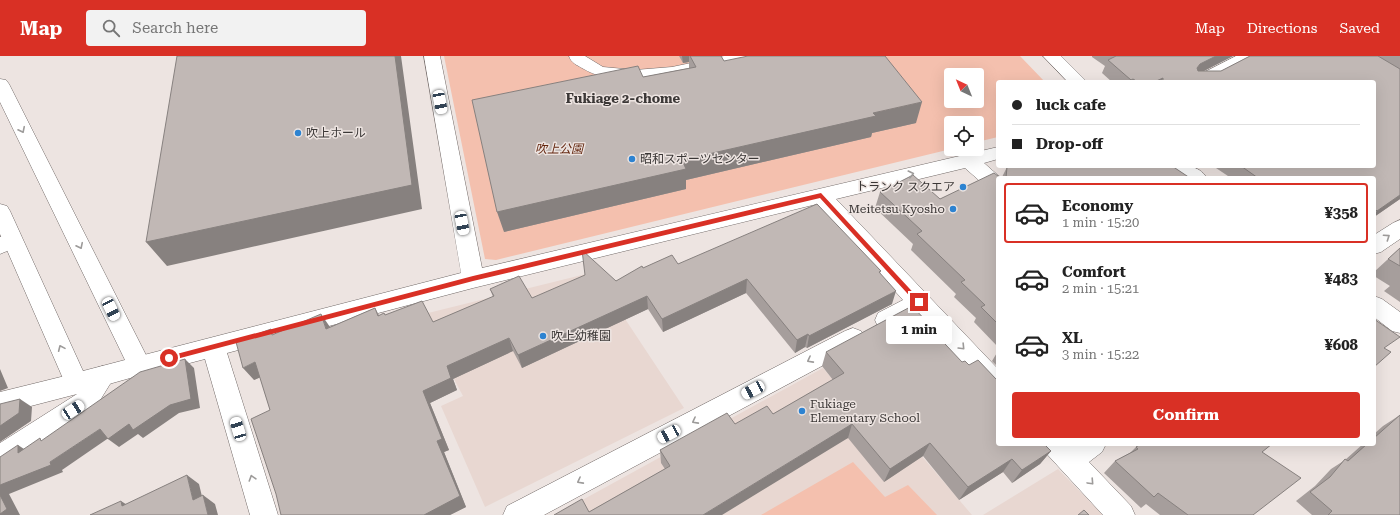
<!DOCTYPE html>
<html lang="en">
<head>
<meta charset="utf-8">
<style>
	body { margin:0; font-family:"Roboto Serif","Noto Sans JP",serif; background:#f2f2f2; color:#222; height:100vh; display:flex; flex-direction:column; font-size:15px; white-space:nowrap }
	* { box-sizing:border-box; margin:0 }
	p { font-size:13px; color:#767676 }
	.icon { flex:none; width:22px; height:22px; fill:none; stroke:currentColor; stroke-width:2; stroke-linecap:round; stroke-linejoin:round }
	.map { position:relative; flex:1; overflow:hidden }
	.side { position:absolute; left:996px; top:120px; width:380px; height:270px; display:flex; flex-direction:column; background:#fff; border-radius:4px; box-shadow:0 4px 16px #0002 }
	.side>* { flex:none }
	.hud { position:absolute; left:996px; top:24px; width:380px; height:88px; border-radius:4px; box-shadow:0 4px 16px #0002; display:grid; align-content:center; height:88px; padding:0 16px; background:#fff }
	.needle { width:26px; rotate:317deg }
	.controls { position:absolute; left:944px; top:12px; display:grid; gap:8px }
	.controls a { display:grid; place-items:center; width:40px; height:40px; border-radius:4px; background:#fff; box-shadow:0 4px 16px #0002; font-size:20px }
	.end { position:absolute; width:18px; height:18px; margin:-9px; border:5px solid #d93025; background:#fff; box-shadow:0 0 0 2px #fff }
	.from { border-radius:50% }
	.bubble { position:absolute; height:28px; border-radius:4px; background:#fff; box-shadow:0 4px 16px #0002; font-size:13px; font-weight:700; line-height:28px; text-align:center }
	.car { position:absolute; width:12px; height:24px; margin:-12px -6px; border-radius:5px; box-shadow:0 0 3px 1px #0007; background:linear-gradient(#fff 24%,#345 0 40%,#fff 0 76%,#345 0 86%,#fff 0) }
	.hud b { display:flex; align-items:center; gap:14px; height:38px; font-size:15px }
	.hud b+b { border-top:1px solid #e0e0e0 }
	.hud i { width:10px; height:10px; background:#222 }
	ul { padding:7px 0 0; list-style:none }
	li { display:flex; align-items:center; gap:12px; height:60px; margin:0 8px 6px; padding:0 8px; border:2px solid transparent; border-radius:4px }
	li div { flex:1 }
	li b { display:block; font-size:15px }
	li em { font-style:normal; font-weight:700 }
	li.active { border-color:#d93025 }
	li>.icon { width:36px; height:36px; stroke-width:1.5 }
	.button { display:flex; gap:8px; margin-top:auto; padding:8px 16px }
	.button a { flex:1; height:46px; border-radius:4px; background:#d93025; color:#fff; font-size:16px; font-weight:700; line-height:46px; text-align:center }
	header { display:flex; align-items:center; gap:24px; box-sizing:border-box; height:56px; padding:0 20px; background:#d93025; color:#fff }
	header strong { font-size:19px }
	nav { display:flex; gap:22px; margin-inline-start:auto; font-size:14px }
	.search { width:280px; height:36px; background:#f2f2f2; display:flex; align-items:center; gap:10px; box-sizing:border-box; padding:0 14px; border-radius:4px; color:#767676; font-size:15px }
	.map>svg:first-child { display:block }
</style>
</head>
<body>
<header>
<strong>Map</strong>
<div class="search"><svg class="icon" aria-label="search" viewBox="0 0 24 24"><circle cx="10" cy="10" r="6"/><path d="M15 15l6 6"/></svg>Search here</div>
<nav><a>Map</a><a>Directions</a><a>Saved</a></nav>
</header>
<div class="map">
<svg width="1400" height="459" viewBox="0 0 1400 459">
	<rect width="100%" height="100%" fill="#ede4e1"/>
	<path fill="#e8d7d1" d="M594,216L684,352L485,451L441,350L463,340L420,259Z
		M823,312L903,407L920,398L972,459H555Z
		M1058,413L1103,459H983Z"/>
	<path fill="#f4c0ae" fill-rule="evenodd" d="M444,0H1020L1045,26H998V81L977,86V67H951V93L496,204L485,203ZM951,19H977V45H951Z
		M853,406L885,441L908,429L937,459H761Z"/>
	<g fill="none" stroke-linecap="round" stroke-linejoin="round">
		<defs>
			<path id="pedestrian" d="M569,0H585L603,11L635,14L672,11L724,0H753L750,3C705,14 624,38 582,12C577,9 571,7 569,0Z"/>
			<path id="minor" d="M424,0H440L482,212L998,91V103L984,107L1001,122H998V137L991,135L965,112L836,143L998,313V340L989,336L916,258L886,273L878,271L875,264L878,257L903,244L817,148L473,232L227,297L278,459H250L205,303L140,320L132,317L128,310L132,303L140,300L461,217Z
				M1236,0H1257L1255,4L1212,26H1190L1193,22Z
				M1400,164V183L1381,196L1374,198V179L1393,167Z
				M12,176L19,178L22,184L19,190L0,198V181Z
				M853,272L861,275L865,282L861,289L544,459H503L507,450L845,275Z
				M103,310L112,313L115,320L94,354L9,409L0,413V387L77,338L0,358V336L77,317L86,320L87,323L94,313Z
				M1041,388H1106L1102,396L1089,406L1131,450L1135,459H1103L1045,396Z"/>
			<path id="tertiary" d="M1043,0H1061L1087,26H1068Z
				M0,23L6,24L9,28L148,303L152,310L148,317L77,337L68,334L0,178V148L7,150L10,155L83,315L125,304L0,46Z
				M1170,110C1185,110 1198,108 1207,122C1192,122 1179,124 1170,110Z
				M1374,240L1382,243L1400,256V277L1392,275L1374,261Z"/>
		</defs>
		<use href="#pedestrian" stroke="#726a68" stroke-width="1"/>
		<use href="#minor" stroke="#726a68" stroke-width="1"/>
		<use href="#tertiary" stroke="#726a68" stroke-width="1"/>
		<use href="#pedestrian" fill="#fff" fill-rule="evenodd"/>
		<use href="#minor" fill="#fff" fill-rule="evenodd"/>
		<use href="#tertiary" fill="#fff" fill-rule="evenodd"/>
	</g>
	<path fill="#a69e9c" d="M679,0H721L724,5L916,67L872,77L871,81L686,124V133L504,176L643,21L689,12V6L683,7Z
		M1092,0H1233L1204,15H1221L1250,0H1400V143L1374,161V122H1231L1213,110H1374V26H1112L1102,17L1105,10L1092,1Z
		M1007,111L1190,122H998V291L974,266L976,262L954,241L956,238L911,194L913,188L875,152L880,136L940,143L998,120L1002,121Z
		M1400,192V246L1384,235L1390,230L1374,220V216Z
		M678,208L881,215L880,217L892,248L807,292L805,291L795,297L746,237L663,276L648,253L522,312L513,295L453,323L457,334L430,347L449,394L444,396L466,451L450,459H281L270,354L260,321L254,324L274,278L330,271L375,252L379,259H385L433,266L493,241L490,233L532,242L616,225L643,212Z
		M932,271L931,274L998,388L1051,395L1040,408L1012,427L1003,416L959,444L923,400L884,426L848,382L589,456L665,413L661,407L660,394L735,368L773,358L833,324L822,310L826,296Z
		M998,295V311L992,305Z
		M1400,359V459H1312L1296,445L1315,430L1331,413L1345,404L1363,388H1374V378L1383,370Z
		M1136,391L1262,396L1253,459H1160L1146,448L1141,452L1104,417L1115,405L1130,397Z"/>
	<path fill="#87817f" d="M395,0H401L422,153L167,210L146,186Z
		M682,0H689V6L683,7Z
		M1216,0H1233L1192,21L1197,12L1200,8Z
		M1163,22L1160,26H1154Z
		M922,46L916,67L872,77L871,81L686,124V133L504,176L497,156L682,104L873,57Z
		M1400,139V143L1374,161V158L1377,155Z
		M747,223L746,237L663,276L662,263Z
		M896,235L892,248L807,292L809,280Z
		M647,240L648,253L522,312L518,299Z
		M321,258L330,271L326,273Z
		M808,278L805,291L795,297L797,284Z
		M509,282L513,295L453,323L457,334L430,347L449,394L444,396L466,451L450,459H424L437,385L423,335L447,310Z
		M185,303L194,312L200,352L179,357L143,382L138,378L119,391L108,383Z
		M255,306L266,319L254,324L243,312Z
		M0,313L8,332L0,335Z
		M20,343L32,351L31,365L0,386V370Z
		M852,368L848,382L722,459H703Z
		M100,373L110,381L62,414L63,416L9,438L20,459H0V429L50,406Z
		M930,387L923,400L884,426L890,413Z
		M18,389L30,397H18Z
		M1051,395L1040,408L1012,427L1022,414Z
		M1012,403L1003,416L959,444L968,431Z
		M187,419L199,428L205,453L193,444Z
		M203,439L215,448L218,459H208Z
		M121,445L135,454L122,450Z"/>
	<path fill="#c1b8b5" stroke="#87817f" d="M177,0H395L412,129L146,186Z
		M690,0H721L724,5L748,0H885L922,46L873,57L876,60L682,104L686,113L497,156L472,44L638,10L643,21L696,11Z
		M1116,0H1216L1200,8L1197,12L1198,15H1221L1250,0H1378L1400,13V139L1377,155L1374,152V122H1258L1241,110H1374V26H1163V22L1154,26H1138L1133,23L1131,24L1108,4Z
		M1008,110H1172L1190,122H998V268L981,251L985,249L961,226L965,224L917,178L922,175L880,136L913,119L940,143L994,117L998,120L1006,122L1007,111Z
		M817,148L881,215L879,216L896,235L809,280L808,278L797,284L747,223L662,263L647,240L518,299L509,282L447,310L451,322L423,335L442,383L437,385L460,440L424,459H281L276,438L251,363L270,354L255,306L243,312L236,286L271,273L272,279L321,258L326,273L375,252L378,260L384,257L385,259L422,245L433,266L494,240L490,233L519,220L532,242L585,219L582,194L616,225L642,210L643,212L672,199L678,208Z
		M1400,192V210L1388,203Z
		M912,250L932,271L930,272L962,306L965,305L969,309L978,304L996,323H998V388H1044L1051,395L1022,414L1012,403L968,431L930,387L890,413L852,368L703,459H554L582,443L589,456L670,410L660,394L727,357L735,368L767,350L773,358L844,317L826,296Z
		M1374,263L1400,281L1384,292L1391,296L1374,311Z
		M185,303L191,343L170,349L133,374L129,368L108,383L100,373L50,406L51,409L0,429V401L18,389V397L40,382L41,385L140,316Z
		M20,343L19,357L0,370V348Z
		M1400,359V459H1328L1332,455L1310,436L1330,421L1345,403L1348,405L1367,388H1374V382Z
		M1141,388H1272L1262,396L1301,422L1253,459H1188L1158,437L1154,441L1115,405L1138,393L1136,391Z
		M187,419L193,444L203,439L208,459H90L121,445L122,450Z
		M0,439L7,453L0,458Z
		M1084,454L1089,459H1078Z"/>
	<defs><path id="oneway-chevron" d="M-2-3.5L2.5 0L-2 3.5" fill="none" stroke-width="1.6" stroke-linecap="round" stroke-linejoin="round"/></defs>
	<g stroke="#9d9b9a">
		<use href="#oneway-chevron" transform="translate(22 74) rotate(64)"/>
		<use href="#oneway-chevron" transform="translate(911 118) rotate(-14)"/>
		<use href="#oneway-chevron" transform="translate(1387 181) rotate(-34)"/>
		<use href="#oneway-chevron" transform="translate(80 190) rotate(64)"/>
		<use href="#oneway-chevron" transform="translate(962 291) rotate(46)"/>
		<use href="#oneway-chevron" transform="translate(61 292) rotate(-114)"/>
		<use href="#oneway-chevron" transform="translate(810 304) rotate(152)"/>
		<use href="#oneway-chevron" transform="translate(695 365) rotate(152)"/>
		<use href="#oneway-chevron" transform="translate(252 422) rotate(-107)"/>
		<use href="#oneway-chevron" transform="translate(580 425) rotate(152)"/>
		<use href="#oneway-chevron" transform="translate(1091 426) rotate(47)"/>
	</g>
	<path fill="#d93025" d="M821,137L921,245V248H917L820,142L473,225L169,305L165,302L169,300L473,220Z"/>
	<g fill="#2d83d1" stroke="#ede4e1" stroke-width="1.5">
		<circle cx="298" cy="77" r="4"/>
		<circle cx="632" cy="103" r="4"/>
		<circle cx="963" cy="131" r="4"/>
		<circle cx="953" cy="153" r="4"/>
		<circle cx="543" cy="280" r="4"/>
		<circle cx="802" cy="355" r="4"/>
	</g>
	<g text-anchor="middle" dominant-baseline="central" stroke-width="3" stroke-linejoin="round" paint-order="stroke">
		<g font-size="12" fill="#3b3736" stroke="#ede4e1" text-anchor="start">
			<text x="306" y="77">吹上ホール</text>
			<text x="640" y="103">昭和スポーツセンター</text>
			<text x="955" y="131" text-anchor="end">トランク スクエア</text>
			<text x="945" y="153" text-anchor="end">Meitetsu Kyosho</text>
			<text x="551" y="280">吹上幼稚園</text>
			<text x="810" y="348">Fukiage<tspan x="810" dy="14">Elementary School</tspan></text>
		</g>
		<g font-size="12" font-style="italic" fill="#642710" stroke="#ede4e1">
			<text x="559" y="93">吹上公園</text>
		</g>
		<g font-size="13" font-weight="bold" fill="#3b3736" stroke="#ede4e1">
			<text x="623" y="42">Fukiage 2-chome</text>
		</g>
	</g>
</svg>
<div class="controls">
<a><svg class="needle" viewBox="-14 -14 28 28"><path d="M0-13l5 13h-10z" fill="#e53935"/><path d="M0 13l5-13h-10z" fill="#767676"/></svg></a>
<a><svg class="icon" aria-label="locate" viewBox="0 0 24 24"><circle cx="12" cy="12" r="6"/><path d="M12 2v4M12 18v4M2 12h4M18 12h4"/></svg></a>
</div>
<i class="end from" style="left:169px;top:302px"></i>
<i class="end" style="left:919px;top:246px"></i>
<div class="bubble" style="left:886px;top:260px;width:66px">1 min</div>
<i class="car" style="left:440px;top:46px;rotate:169deg"></i>
<i class="car" style="left:462px;top:167px;rotate:169deg"></i>
<i class="car" style="left:111px;top:253px;rotate:154deg"></i>
<i class="car" style="left:753px;top:334px;rotate:242deg"></i>
<i class="car" style="left:73px;top:354px;rotate:57deg"></i>
<i class="car" style="left:238px;top:373px;rotate:343deg"></i>
<i class="car" style="left:669px;top:378px;rotate:242deg"></i>
<div class="hud">
<b><i class="from"></i>luck cafe</b>
<b><i></i>Drop-off</b>
</div>
<section class="side">
<ul>
<li class="active"><svg class="icon" aria-label="car" viewBox="0 0 24 24"><path d="M5 17H2v-5l4-1 3-4h7l3 4 3 1v5h-3M9 17h6M6 11h13"/><circle cx="7" cy="17" r="2"/><circle cx="17" cy="17" r="2"/></svg><div><b>Economy</b><p>1 min · 15:20</p></div><em>¥358</em></li>
<li><svg class="icon" aria-label="car" viewBox="0 0 24 24"><path d="M5 17H2v-5l4-1 3-4h7l3 4 3 1v5h-3M9 17h6M6 11h13"/><circle cx="7" cy="17" r="2"/><circle cx="17" cy="17" r="2"/></svg><div><b>Comfort</b><p>2 min · 15:21</p></div><em>¥483</em></li>
<li><svg class="icon" aria-label="car" viewBox="0 0 24 24"><path d="M5 17H2v-5l4-1 3-4h7l3 4 3 1v5h-3M9 17h6M6 11h13"/><circle cx="7" cy="17" r="2"/><circle cx="17" cy="17" r="2"/></svg><div><b>XL</b><p>3 min · 15:22</p></div><em>¥608</em></li>
</ul>
<div class="button"><a>Confirm</a></div>
</section>
</div>
</body>
</html>
